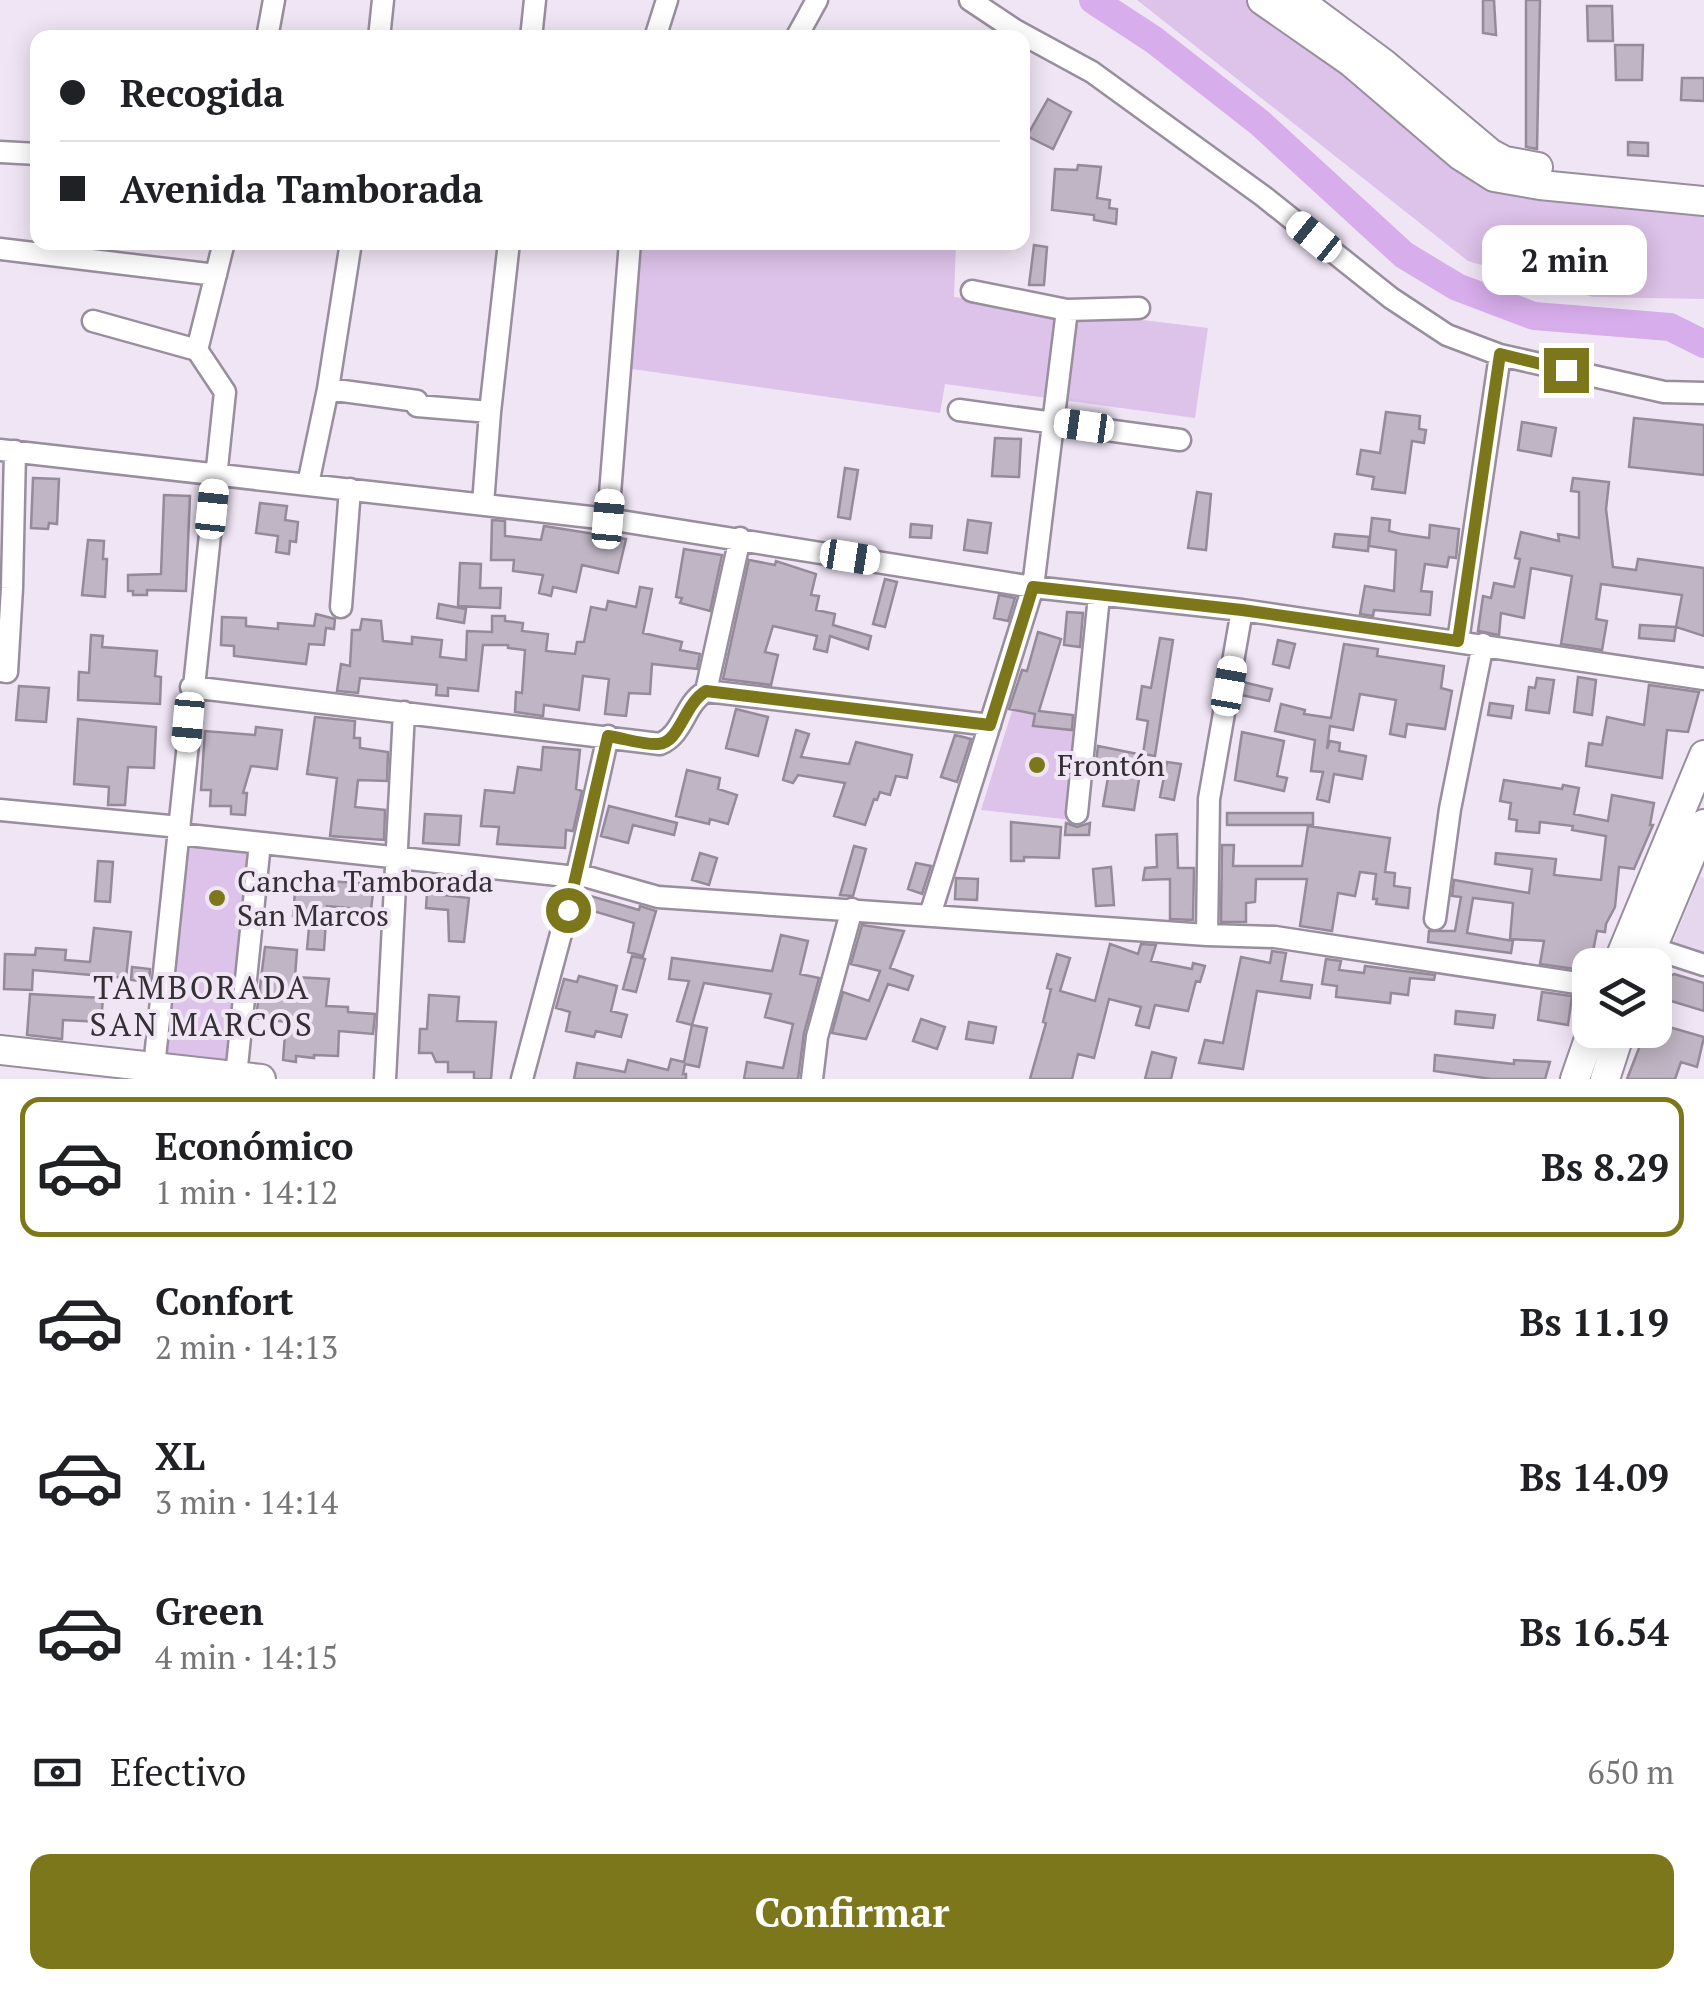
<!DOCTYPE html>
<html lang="es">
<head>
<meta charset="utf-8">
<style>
	body { margin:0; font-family:"PT Serif",serif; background:#f6f6f6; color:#202124; height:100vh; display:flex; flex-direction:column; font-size:38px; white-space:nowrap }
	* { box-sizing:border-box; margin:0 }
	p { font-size:32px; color:#757577 }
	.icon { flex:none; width:55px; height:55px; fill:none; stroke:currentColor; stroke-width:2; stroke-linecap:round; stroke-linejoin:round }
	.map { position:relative; height:1079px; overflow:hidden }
	.drawer { display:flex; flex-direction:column; background:#fff; flex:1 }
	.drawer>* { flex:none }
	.guide { position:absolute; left:30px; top:30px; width:1000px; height:220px; border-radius:20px; box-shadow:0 5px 25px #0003; display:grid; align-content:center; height:220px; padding:0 30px; background:#fff }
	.controls { position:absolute; left:1572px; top:948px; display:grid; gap:20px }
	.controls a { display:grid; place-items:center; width:100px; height:100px; border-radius:20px; background:#fff; box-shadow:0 5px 25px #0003; font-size:50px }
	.end { position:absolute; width:45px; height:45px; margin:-22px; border:12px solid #7d771c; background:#fff; box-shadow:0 0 0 5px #fff }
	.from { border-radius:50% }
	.bubble { position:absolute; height:70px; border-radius:20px; background:#fff; box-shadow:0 5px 25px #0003; font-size:32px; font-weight:700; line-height:70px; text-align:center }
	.car { position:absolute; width:30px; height:60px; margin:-30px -15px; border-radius:12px; box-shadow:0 0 8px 2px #0007; background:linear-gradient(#fff 24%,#345 0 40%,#fff 0 76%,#345 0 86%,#fff 0) }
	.guide b { display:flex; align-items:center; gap:35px; height:95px; font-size:38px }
	.guide b+b { border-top:2px solid #e0e0e0 }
	.guide i { width:25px; height:25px; background:#202124 }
	ul { padding:18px 0 0; list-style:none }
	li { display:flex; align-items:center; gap:30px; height:140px; margin:0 20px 15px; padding:0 10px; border:5px solid transparent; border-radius:20px }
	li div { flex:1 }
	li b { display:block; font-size:38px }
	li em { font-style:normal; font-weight:700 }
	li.active { border-color:#7d771c }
	li>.icon { width:90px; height:90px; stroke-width:1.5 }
	.pay { display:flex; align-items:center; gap:25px; height:110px; padding:0 30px; font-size:38px }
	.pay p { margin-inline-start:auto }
	.cta { display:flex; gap:20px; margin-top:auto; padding:20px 30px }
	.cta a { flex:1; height:115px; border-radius:20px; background:#7d771c; color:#fff; font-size:40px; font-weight:700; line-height:115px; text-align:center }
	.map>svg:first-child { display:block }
</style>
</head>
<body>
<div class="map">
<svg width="1704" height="1079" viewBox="0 0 1704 1079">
	<rect width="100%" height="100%" fill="#f0e5f5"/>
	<path fill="#e7d7ee" d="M1700,876L1704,878V959L1670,950Z"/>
	<path fill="#ddc2e9" d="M1137,0H1246L1269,14L1466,171L1664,204L1704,216V299L1593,297L1468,261Z
		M639,243H956L954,297L1208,328L1195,418L945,384L940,413L625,368Z
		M1012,711L1085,720L1072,820L981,810Z
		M190,846L246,851L250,854L232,1052L221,1063L169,1056L164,1049L185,849Z"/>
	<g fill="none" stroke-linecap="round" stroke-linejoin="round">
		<path stroke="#d7adeb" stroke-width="28" d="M1093,0L1154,40L1260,123L1404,255L1457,287L1534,316L1670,327L1704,344"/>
	</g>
	<path fill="#bfb5c4" stroke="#958a99" stroke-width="2.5" d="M1483,0H1494L1496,35L1483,33Z
		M1526,0H1540L1537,149L1526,147Z
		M1587,6H1612L1613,41H1588Z
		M1615,45H1643L1642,80H1616Z
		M1682,78H1704V101L1681,100Z
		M1048,99L1071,112L1053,149L1027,136Z
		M1628,142L1648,143V156L1628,155Z
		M1078,165L1101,167L1097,198L1110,200L1109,208L1117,209L1116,224L1094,220V215L1052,210L1055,169L1077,170Z
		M1034,245L1047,247L1044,285H1029Z
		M1386,412L1420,416L1419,429L1426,430L1424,443L1412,441L1405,493L1372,489L1374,477L1357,474L1361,450L1380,453Z
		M1634,418L1704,425V475L1629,467Z
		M1522,422L1556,428L1551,456L1518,450Z
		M995,438L1021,439L1019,477L992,476Z
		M845,468L858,470L850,519L838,517Z
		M33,478L59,479L57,524L49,523L48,529L31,528Z
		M1573,478L1609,482L1606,509L1613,567L1636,570L1638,559L1704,568V636L1676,627L1682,595L1601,584L1596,619L1607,621L1602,650L1561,644L1572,576L1531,568L1524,618L1501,613L1499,635L1478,631L1483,596L1491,598L1494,583L1514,587L1520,559L1515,558L1521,532L1559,541L1558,534L1579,538V492L1571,491Z
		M1197,492L1211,494L1206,550L1188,548Z
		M164,495L190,496L186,591L147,590V595H133V591H128V575L161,574Z
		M260,503L287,506L285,520L298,522L296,542L290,541L289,554L276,552L278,536L256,533Z
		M1372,518L1390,520L1389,531L1401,534L1429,538L1430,525L1459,529L1456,558L1449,557L1447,567L1425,564L1421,591L1432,592L1430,615L1374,610L1373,616L1360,614L1365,586L1394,591L1396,550L1369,546Z
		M492,520L505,521V536L541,540L544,526L626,539L618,573L582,565L576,592L553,587L551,596L539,593L543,575L513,571L514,560H491Z
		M968,520L991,523L987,553L964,550Z
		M911,524L932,526L931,538L910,537Z
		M1335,534L1369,537L1368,551L1333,547Z
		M88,540L104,541L103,559H107L105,597L82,595Z
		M684,549L722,555L710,611L680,603L682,598L676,597Z
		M749,560L775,565L776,561L816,574L811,595L819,596L816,610L835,614L833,625L871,636L868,649L830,636L827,652L814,649L817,636L773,626L765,652L778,655L771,685L723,679Z
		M460,563L481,564L480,588H501L500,608L458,606Z
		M885,579L897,582L885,627L873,624Z
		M640,587L652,589L643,633L682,642L680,650L700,654L697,669L652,664L650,694L629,693L626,716L605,714L609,679L583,676L579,710L544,705L543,716L515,712L516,692L522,693L525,650L508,648V645H483L478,691L448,688V696L436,695L437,685L360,678L358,693L337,691L341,664L350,666L352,630H360L362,619L381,621L383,641L412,644V637L442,640L440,657L466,660L467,631L492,632V616H505V621L523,623L522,631L548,634L546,651L575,654L577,642H584L591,607L606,610L608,601L636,607Z
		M999,595L1015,598L1008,621L994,618Z
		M439,604L466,609L464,623L437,618Z
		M1067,612L1083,613L1080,647L1064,645Z
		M316,614L335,619L334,629L326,628L324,645L309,644L306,664L234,656V646L221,645L222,617L246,618V626L278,629V623L314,626Z
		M1640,625L1676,627L1674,641L1639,638Z
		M1038,632L1061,639L1039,711L1073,715L1072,730L1033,726L1035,714L1009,709L1022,670L1027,671Z
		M91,635L103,636L102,647L157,651L155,676L161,677L160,704L78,700L79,672L89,673Z
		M1160,638L1173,640L1155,756L1143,754L1148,721L1137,719L1142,686L1151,688Z
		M1278,640L1295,644L1289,668L1273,664Z
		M1344,644L1378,649L1377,656L1444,666L1441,688L1452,691L1445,729L1407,724L1405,737L1390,734L1396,700L1360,694L1353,730L1330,726L1327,749L1330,741L1340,743L1339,751L1366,756L1362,779L1334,774L1329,802L1317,799L1323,772L1311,771L1315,740L1275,731L1281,704L1305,710L1304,714L1331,718Z
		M1578,677L1596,680L1592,715L1574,712Z
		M1537,678L1554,680L1549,713L1526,710L1529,687L1535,688Z
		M1243,682L1272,689L1269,701L1241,695Z
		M1649,685L1699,692L1688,732L1667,730L1662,778L1586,766L1589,743L1602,745L1607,717L1644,725Z
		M19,686L49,688L46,722L16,720Z
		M1490,703L1513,706L1511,718L1488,715Z
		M736,709L768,717L758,756L726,748Z
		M315,717L355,721L354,738H360V748L388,752L387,781L358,780L355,807L385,810L384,840L330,836L337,778L307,774Z
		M78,719L156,727L154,768L128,767L125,805H108L109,787L74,784Z
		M256,727L282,730L277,769L251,766L243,793H247L245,815L231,814V806H210L211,790H201L205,731L255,735Z
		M796,730L809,734L801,757L849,764L856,742L912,755L907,778L896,776L890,795L880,792L877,800L874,799L865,825L834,816L845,783L798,775L793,783L783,780Z
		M1242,732L1284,741L1277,776L1287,778L1284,791L1235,780Z
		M955,735L971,739L957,782L941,777Z
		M1098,746L1143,755L1134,810L1103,806L1110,766L1096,763Z
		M543,747L580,750L576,789L582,791L573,831L566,830L565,848L497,844L499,827L481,826L485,790L514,793L518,767L541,770Z
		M1167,762L1181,764L1174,800L1160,797Z
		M687,770L720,778L718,789L737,795L728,824L710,819L709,824L676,816Z
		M1504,780L1562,789L1563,785L1579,788L1574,814L1608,821L1612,795L1654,803L1650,825H1653L1634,869L1619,867L1615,907L1606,924L1605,932L1597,931L1589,971L1540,964L1544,941L1510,939L1513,903L1473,898L1467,933L1513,941L1511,953L1428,942L1429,931H1455L1461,897L1452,896L1454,880L1529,893L1532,869L1495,864L1496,853L1556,859L1554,875L1601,880L1606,836L1572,830L1573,826L1540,822L1539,833L1516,831L1517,820L1509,819L1511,803L1500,801Z
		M609,806L677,823L674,835L633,825L628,843L601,836Z
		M1227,813H1313V825H1227Z
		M425,814L461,816L459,845L423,843Z
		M1011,822L1061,827L1059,858L1024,857V861H1011Z
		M1066,823L1077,827L1090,823L1089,835H1065Z
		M1308,826L1390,838L1385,872L1395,873L1394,886L1410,888L1408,908L1376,904L1377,899H1373L1376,874L1360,872L1355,896L1338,893L1332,931L1300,926L1307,879H1256L1255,902L1246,903V922H1221L1222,845H1234L1233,866H1302Z
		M1177,834L1178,868H1194L1193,920L1170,919V879L1143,880L1145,868L1157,867L1156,835Z
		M854,846L866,849L853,896L840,895Z
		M700,853L717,858L709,885L692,880Z
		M98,861L113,862L110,902L95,901Z
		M916,863L931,866L922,894L908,889Z
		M1111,867L1114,905L1096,906L1093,869Z
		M956,878L978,879L977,900L955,899Z
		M296,879L374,884L371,910L327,906L324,950L307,949L310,917L293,916Z
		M427,893L469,898L464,942L449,941L448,910L426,908Z
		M587,895L639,910L640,906L656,911L643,956L628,952L634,923L583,908Z
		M862,925L904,931L890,968L913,976L908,990L888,984L866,1039L832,1033L843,992L869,1001L880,971L851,964Z
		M94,928L131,932L126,978L33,970L32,990L4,989L5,954L35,955L36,948L66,950L65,960L90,962Z
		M781,935L808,941L800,974L819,978L804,1033L798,1079H744L747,1062L783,1068L793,1024L765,1017L771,994L704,983L692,1025L677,1021L689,981L669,979L672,958L772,971Z
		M1110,944L1138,954L1141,944L1156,945L1151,961L1192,969L1193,963L1205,966L1200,982L1196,981L1188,1011L1155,1005L1149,1028L1136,1025L1141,1007L1109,999L1094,1058L1078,1054L1072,1079H1030L1046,1023L1043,1022L1051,989L1047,988L1057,954L1070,958L1060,991L1095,1001Z
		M265,947L297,950L295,977L329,979L326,1006L348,1007V1012L375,1014L373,1034L339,1031L338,1056L314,1055V1058L296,1056V1062L283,1060L286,1022L256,1018Z
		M1272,951L1286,953L1281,981L1312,985L1310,998L1257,991L1243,1069L1199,1063L1205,1040L1223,1043L1241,957L1270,963Z
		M632,956L645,959L636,992L623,989Z
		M1326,959L1341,961L1339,970L1364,973L1365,966L1435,975L1434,980L1410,978L1408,995L1391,993L1390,1003L1336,997L1337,986L1322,984Z
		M132,967L150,969L149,982L131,980Z
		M1674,974L1704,983V1011L1655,996L1657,983Z
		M579,976L617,986L611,1011L627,1015L621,1037L596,1031L594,1037L566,1031L570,1012L556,1008L564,979L577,982Z
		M1542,992L1572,996L1568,1025L1538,1020Z
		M30,994L103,998L101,1022L63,1020L62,1039L27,1035Z
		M429,995L459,997L457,1021L496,1022L491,1079H474V1072H448V1062H436L432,1053H419L420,1029H427Z
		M1456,1011L1495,1015L1493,1028L1455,1024Z
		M921,1019L945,1027L937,1049L913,1041Z
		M969,1022L996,1027L993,1043L966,1039Z
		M1655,1023L1704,1037L1697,1067L1681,1062L1675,1079H1627L1646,1030H1655Z
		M692,1025L707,1028L699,1067L685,1064L683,1074H686V1079H574L577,1063L625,1072L628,1060L668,1070L671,1059L684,1062Z
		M1152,1052L1176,1058L1171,1079H1145Z
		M1435,1055L1514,1064V1060L1550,1062L1545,1079H1491L1434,1071Z"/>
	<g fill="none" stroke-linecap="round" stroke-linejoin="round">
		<defs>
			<path id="minor" d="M970,0L1015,30L1092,72L1263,196L1391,298L1447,335L1500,355L1664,392L1704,393
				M267,38L274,0
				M379,38L383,0
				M531,38L535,0
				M655,38L667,0
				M796,38L817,0
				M0,152L38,154
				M0,249L216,275
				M972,291L1067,310L1139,308
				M93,321L197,350L225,392L154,1067
				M197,350L224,242
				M328,389L417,401V406L490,412
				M959,410L1180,440
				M0,450L608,519L1033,587L1242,610L1704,679
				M308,484L328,389L351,242
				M483,504L490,412L509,242
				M608,519L630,242
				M341,607L350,489
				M1458,641L1500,355
				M0,671L7,672L12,588L15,451
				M191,687L660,744C684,734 684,704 706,691L990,725
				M706,691L740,538
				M0,810L180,827
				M1077,813L1099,596
				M179,834L576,877
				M577,874L658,897L1207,935L1275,937L1590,985
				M930,915L1033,587L1067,310
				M1435,919L1450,809L1483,644
				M1207,935L1209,799L1242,610
				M1652,948L1704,965
				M236,1076L260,843
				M385,1079L404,712
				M522,1079L577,874L608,736
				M812,1079L817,1037L852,909"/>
			<path id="major" d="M1262,0L1351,62L1461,156L1494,177L1540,185L1704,201
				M1298,0L1383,63L1490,153L1505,161L1538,167
				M1617,965L1704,755
				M1645,965L1704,824
				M0,1050L261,1079
				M1575,1079L1592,1030
				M1605,1079L1621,1030"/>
		</defs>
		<use href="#minor" stroke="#988e9d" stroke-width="25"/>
		<use href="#major" stroke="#988e9d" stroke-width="32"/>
		<use href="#minor" stroke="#fff" stroke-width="20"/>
		<use href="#major" stroke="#fff" stroke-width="28"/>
	</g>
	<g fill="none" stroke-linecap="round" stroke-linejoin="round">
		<path stroke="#7d771c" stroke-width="12" d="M568,910L608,736C623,738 643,745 658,744C680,743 683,705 706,691L990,725L1033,587L1242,610L1458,641L1500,354L1566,370"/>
	</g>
	<g fill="#7d771c" stroke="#f0e5f5" stroke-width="4">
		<circle cx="1037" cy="765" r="10"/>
		<circle cx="217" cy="898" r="10"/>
	</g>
	<g text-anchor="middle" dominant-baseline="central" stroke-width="8" stroke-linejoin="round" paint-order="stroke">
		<g font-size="30" fill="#332f35" stroke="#f0e5f5" text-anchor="start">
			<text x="1057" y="765">Frontón</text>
			<text x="237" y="881">Cancha Tamborada<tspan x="237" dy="34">San Marcos</tspan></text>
		</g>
		<g font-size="32" letter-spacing="2.5" fill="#332f35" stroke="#f0e5f5">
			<text x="202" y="987">TAMBORADA<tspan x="202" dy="37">SAN MARCOS</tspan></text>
		</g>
	</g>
</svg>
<div class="controls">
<a><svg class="icon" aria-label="layers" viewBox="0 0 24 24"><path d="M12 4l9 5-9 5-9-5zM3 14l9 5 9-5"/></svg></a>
</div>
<i class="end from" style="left:568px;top:910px"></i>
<i class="end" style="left:1566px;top:370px"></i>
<div class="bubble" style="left:1482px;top:225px;width:165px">2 min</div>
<i class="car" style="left:1314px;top:237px;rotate:309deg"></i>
<i class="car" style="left:1084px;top:426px;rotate:278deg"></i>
<i class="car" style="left:212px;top:509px;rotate:6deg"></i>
<i class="car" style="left:608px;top:519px;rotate:5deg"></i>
<i class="car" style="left:850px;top:557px;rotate:99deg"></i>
<i class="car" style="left:1229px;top:686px;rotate:10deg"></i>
<i class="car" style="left:188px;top:722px;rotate:185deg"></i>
<div class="guide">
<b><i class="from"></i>Recogida</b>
<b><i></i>Avenida Tamborada</b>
</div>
</div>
<section class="drawer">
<ul>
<li class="active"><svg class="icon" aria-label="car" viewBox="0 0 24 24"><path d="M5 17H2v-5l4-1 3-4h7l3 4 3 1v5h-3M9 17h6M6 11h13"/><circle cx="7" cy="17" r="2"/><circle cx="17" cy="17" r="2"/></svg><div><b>Económico</b><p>1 min · 14:12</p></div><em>Bs 8.29</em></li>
<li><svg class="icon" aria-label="car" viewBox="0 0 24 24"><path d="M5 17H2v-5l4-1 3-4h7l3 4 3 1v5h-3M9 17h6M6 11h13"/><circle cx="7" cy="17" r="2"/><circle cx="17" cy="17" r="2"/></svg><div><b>Confort</b><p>2 min · 14:13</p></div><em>Bs 11.19</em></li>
<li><svg class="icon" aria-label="car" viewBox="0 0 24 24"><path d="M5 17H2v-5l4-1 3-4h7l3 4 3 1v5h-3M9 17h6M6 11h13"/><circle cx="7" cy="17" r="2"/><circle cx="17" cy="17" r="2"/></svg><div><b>XL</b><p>3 min · 14:14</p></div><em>Bs 14.09</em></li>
<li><svg class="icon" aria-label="car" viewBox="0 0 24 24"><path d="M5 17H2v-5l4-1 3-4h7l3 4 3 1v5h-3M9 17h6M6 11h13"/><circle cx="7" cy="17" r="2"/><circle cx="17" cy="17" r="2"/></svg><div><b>Green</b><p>4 min · 14:15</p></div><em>Bs 16.54</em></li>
</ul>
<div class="pay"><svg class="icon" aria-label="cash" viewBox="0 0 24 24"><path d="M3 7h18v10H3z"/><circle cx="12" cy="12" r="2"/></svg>Efectivo<p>650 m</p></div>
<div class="cta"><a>Confirmar</a></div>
</section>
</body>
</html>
